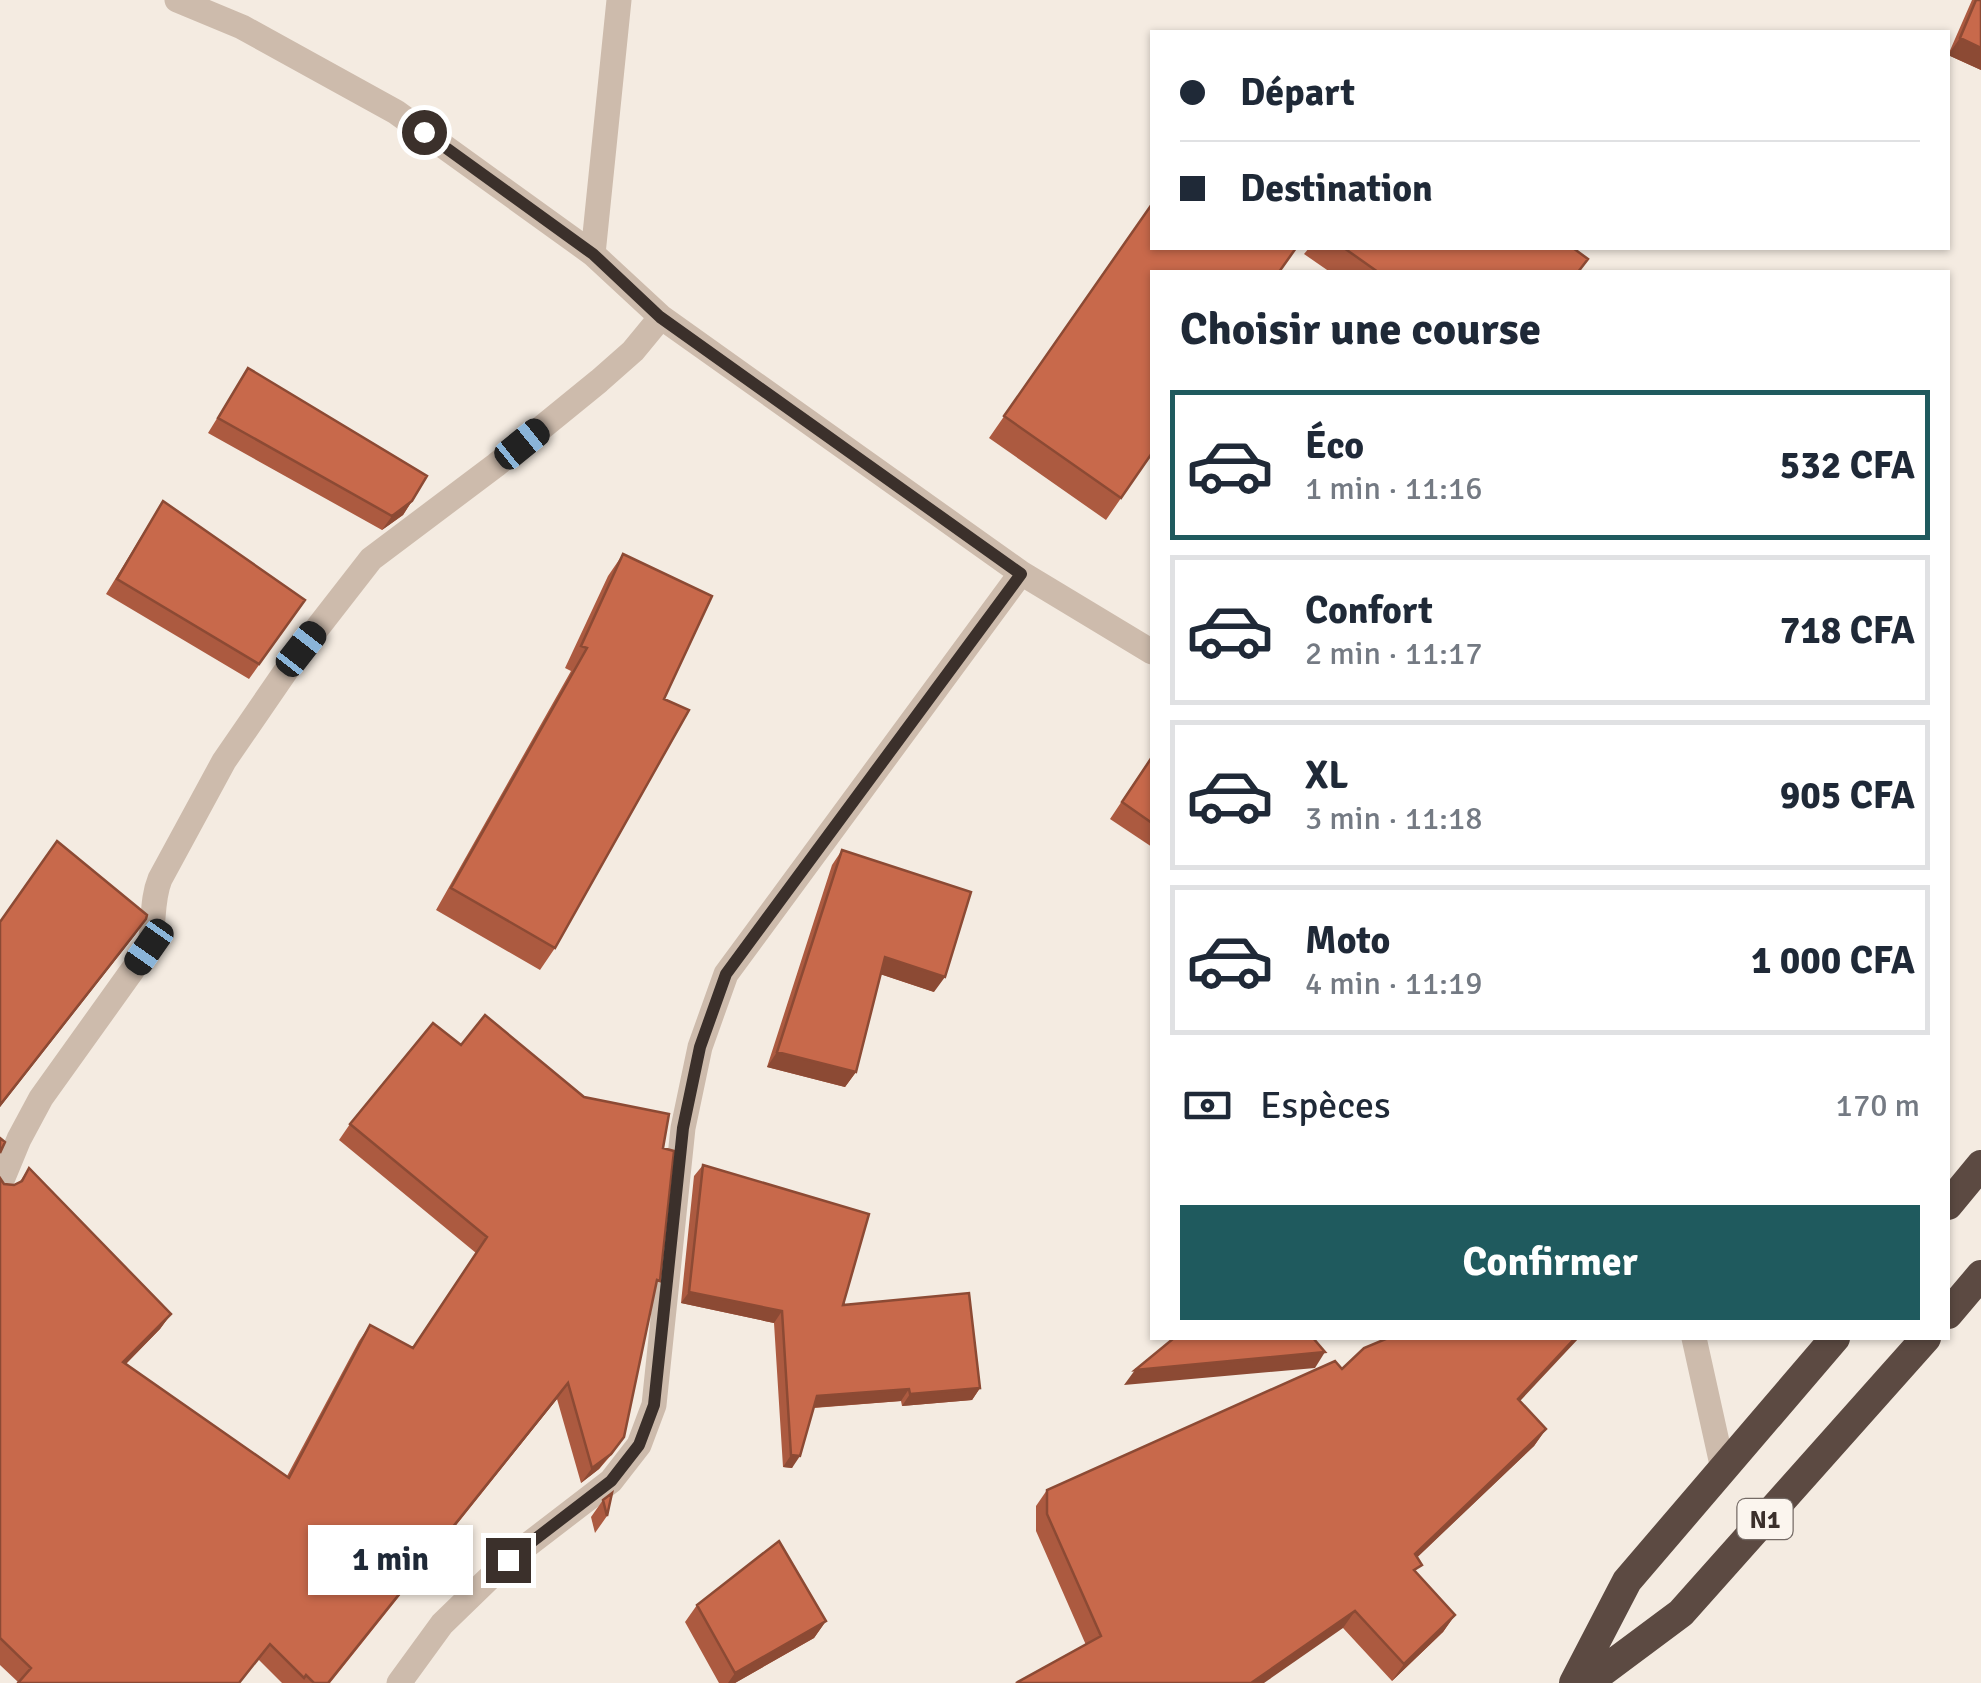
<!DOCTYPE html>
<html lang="fr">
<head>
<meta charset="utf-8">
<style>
	body { margin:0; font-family:Signika,sans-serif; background:#f6f6f7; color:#1f2937; height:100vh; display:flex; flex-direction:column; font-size:38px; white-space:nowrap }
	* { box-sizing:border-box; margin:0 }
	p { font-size:32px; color:#747a83 }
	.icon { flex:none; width:55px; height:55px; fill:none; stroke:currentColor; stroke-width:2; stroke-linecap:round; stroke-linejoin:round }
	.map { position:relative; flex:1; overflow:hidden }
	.side { position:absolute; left:1150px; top:270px; width:800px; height:1070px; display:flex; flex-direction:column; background:#fff; border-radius:0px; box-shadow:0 2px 8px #0004 }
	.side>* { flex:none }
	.guide { position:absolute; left:1150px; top:30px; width:800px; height:220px; border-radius:0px; box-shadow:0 2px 8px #0004; display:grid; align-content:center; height:220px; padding:0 30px; background:#fff }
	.end { position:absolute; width:45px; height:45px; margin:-22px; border:12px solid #3b302b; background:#fff; box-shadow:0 0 0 5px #fff }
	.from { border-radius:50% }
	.bubble { position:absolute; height:70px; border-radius:0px; background:#fff; box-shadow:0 2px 8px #0004; font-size:32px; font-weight:800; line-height:70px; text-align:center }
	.car { position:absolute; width:30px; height:60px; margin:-30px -15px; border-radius:12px; box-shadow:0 0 8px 2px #0007; background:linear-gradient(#222 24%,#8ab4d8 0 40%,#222 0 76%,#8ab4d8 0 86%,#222 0) }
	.guide b { display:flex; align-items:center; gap:35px; height:95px; font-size:38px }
	.guide b+b { border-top:2px solid #e0e1e3 }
	.guide i { width:25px; height:25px; background:#1f2937 }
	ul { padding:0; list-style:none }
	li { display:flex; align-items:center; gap:30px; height:150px; margin:0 20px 15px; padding:0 10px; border:5px solid #e0e1e3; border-radius:0px }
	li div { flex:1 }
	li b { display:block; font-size:38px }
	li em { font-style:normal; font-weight:800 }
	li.selected { border-color:#1f5a5e }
	li>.icon { width:90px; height:90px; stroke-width:1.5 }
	h2 { padding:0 30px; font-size:45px; line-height:120px }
	.pay { display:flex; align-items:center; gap:25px; height:110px; padding:0 30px; font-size:38px }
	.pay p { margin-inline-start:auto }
	.action { display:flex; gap:20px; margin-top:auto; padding:20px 30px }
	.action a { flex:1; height:115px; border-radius:0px; background:#1f5a5e; color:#fff; font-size:40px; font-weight:800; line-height:115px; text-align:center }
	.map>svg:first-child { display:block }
</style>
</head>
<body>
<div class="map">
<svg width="1981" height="1683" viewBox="0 0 1981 1683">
	<rect width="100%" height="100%" fill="#f4ebe1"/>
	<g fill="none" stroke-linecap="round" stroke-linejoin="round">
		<path stroke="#cdbbac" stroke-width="25" d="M177,0L242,27L396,112L593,254L661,317L1021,573L1152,652
			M593,254L619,0
			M0,1185L19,1139L41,1098L149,947C155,924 151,901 160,879L224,761L301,649L371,559L496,465L599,381L633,351L661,317
			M1694,1338L1723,1469
			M399,1683L442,1624L508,1560L611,1481L639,1445L654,1405L683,1128L700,1047L726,974L1021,573"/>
		<path stroke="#5c4a42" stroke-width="30" d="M1948,1205L1981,1165
			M1948,1314L1981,1275
			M1574,1683L1627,1581L1835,1338
			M1587,1683L1681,1613L1926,1338"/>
	</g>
	<path fill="#ac5a40" d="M1972,0H1981V70L1948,55Z
		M1152,204V453L1106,520L989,438Z
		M1309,248H1573L1578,272H1330L1304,254Z
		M248,368L412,501L403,515L382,530L208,433Z
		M163,501L305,600L249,679L106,594Z
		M623,554L664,699L555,948L540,970L436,910L571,671L565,668L608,576Z
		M1152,756V847L1110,819Z
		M842,850L934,992L880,974L856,1072L845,1087L767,1067L832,865Z
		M461,1045L584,1097L663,1148L655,1288L613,1453L599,1469L581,1483L557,1399L330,1683H282L259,1660L18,1682L0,1665V1178L4,1184L14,1185L19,1183L29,1168L171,1314L160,1329L126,1364L287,1476L359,1341L370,1325L413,1348L476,1253L339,1140L350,1124Z
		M703,1165L843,1305L980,1388L972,1400L902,1406L901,1401L814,1408L792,1468L783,1467L774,1323L681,1303L694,1176Z
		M1342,1369L1520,1401L1546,1429L1534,1446L1417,1557L1416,1573L1455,1615L1443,1632L1392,1681L1343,1628L1086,1645L1036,1531V1506L1047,1490Z
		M603,1500L607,1516L595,1533L591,1517Z
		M697,1605L826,1621L814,1638L735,1683H719L685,1622Z"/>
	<path fill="#8c4a34" d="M1960,38L1981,48V70L1948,55Z
		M412,501L403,515L382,530L392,516Z
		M146,919L135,935L0,1107V1105Z
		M885,957L945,977L934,992L874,972Z
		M777,1052L856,1072L845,1087L767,1067Z
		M689,1292L782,1311L774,1323L681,1303Z
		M171,1314L160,1329L112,1378L123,1362Z
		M1575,1338H1579L1506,1416L1518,1399Z
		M1325,1352L1315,1368L1124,1385L1135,1370Z
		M568,1383L557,1399L328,1683Z
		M980,1388L972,1400L902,1406L910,1394Z
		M909,1389L901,1401L809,1408L817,1396Z
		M1546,1429L1534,1446L1403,1571L1415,1554Z
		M624,1437L599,1469L581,1483L592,1468Z
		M791,1455L800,1456L792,1468L783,1467Z
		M1355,1611L1343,1628L1264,1683H1251Z
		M1455,1615L1443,1632L1392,1681L1404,1664Z
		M826,1621L814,1638L735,1683H728L735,1673Z"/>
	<path fill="#c8694b" stroke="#8c4a34" stroke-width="2.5" d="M1976,0H1981V48L1960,38Z
		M1152,204V248H1296L1279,272H1152V453L1121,498L1004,416Z
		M1344,248H1573L1588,259L1578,272H1378Z
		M248,368L427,476L412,501L392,516L218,418Z
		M163,501L305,600L259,664L117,579Z
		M623,554L712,596L664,699L689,710L555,948L451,888L587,648L581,646Z
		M1152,757V823L1122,802Z
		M57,841L147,915L146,919L0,1105V922Z
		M842,850L971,892L945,977L885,957L856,1072L777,1052Z
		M485,1015L584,1097L669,1114L663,1148L674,1151L660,1281L657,1280L624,1437L611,1454L592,1468L568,1383L328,1683H314L306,1675L304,1678L270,1644L239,1683H18L31,1668L0,1638V1178L4,1184L14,1185L22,1181L29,1168L171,1314L123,1362L289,1478L370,1325L413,1348L487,1237L350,1124L433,1023L461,1045Z
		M0,1138L5,1142L0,1153Z
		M703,1165L869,1214L843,1305L969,1293L980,1388L910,1394L909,1389L817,1396L800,1456L791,1455L782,1311L689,1292Z
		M1174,1338H1313L1325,1352L1135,1370Z
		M1388,1338H1575L1518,1399L1546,1429L1415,1554L1422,1565L1414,1570L1455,1615L1404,1664L1355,1611L1251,1683H1016L1101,1636L1047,1514V1490L1335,1361L1342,1369L1364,1348Z
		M612,1493L607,1516L603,1500Z
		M779,1541L826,1621L735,1673L697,1605Z"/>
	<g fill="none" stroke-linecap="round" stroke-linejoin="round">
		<path stroke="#3b302b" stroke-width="12" d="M424,132L593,254L660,317L1021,574L726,974L700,1047L683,1128L654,1405L639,1445L611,1481L508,1560"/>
	</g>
	<g text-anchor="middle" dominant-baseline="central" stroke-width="8" stroke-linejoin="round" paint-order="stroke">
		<rect fill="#fbf5ee" stroke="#756b66" stroke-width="2.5" x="1737.5" y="1499" width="55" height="40" rx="8"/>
		<g font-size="25" font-weight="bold" fill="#3b302b">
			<text x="1765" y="1519">N1</text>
		</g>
	</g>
</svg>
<i class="end from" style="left:424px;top:132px"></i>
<i class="end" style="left:508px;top:1560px"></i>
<div class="bubble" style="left:308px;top:1525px;width:165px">1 min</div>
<i class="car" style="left:522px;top:444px;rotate:51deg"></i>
<i class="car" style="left:301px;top:649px;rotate:38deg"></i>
<i class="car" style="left:149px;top:947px;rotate:215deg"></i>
<div class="guide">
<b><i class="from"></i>Départ</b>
<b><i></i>Destination</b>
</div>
<section class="side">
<h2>Choisir une course</h2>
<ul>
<li class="selected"><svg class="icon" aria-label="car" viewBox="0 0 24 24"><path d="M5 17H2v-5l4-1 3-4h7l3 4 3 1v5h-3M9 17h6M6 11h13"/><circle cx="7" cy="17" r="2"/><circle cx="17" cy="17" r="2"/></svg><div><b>Éco</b><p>1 min · 11:16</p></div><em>532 CFA</em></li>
<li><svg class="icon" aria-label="car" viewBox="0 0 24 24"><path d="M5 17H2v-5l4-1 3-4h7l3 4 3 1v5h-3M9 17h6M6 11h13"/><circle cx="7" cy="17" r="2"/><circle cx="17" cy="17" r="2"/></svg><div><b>Confort</b><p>2 min · 11:17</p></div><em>718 CFA</em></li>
<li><svg class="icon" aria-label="car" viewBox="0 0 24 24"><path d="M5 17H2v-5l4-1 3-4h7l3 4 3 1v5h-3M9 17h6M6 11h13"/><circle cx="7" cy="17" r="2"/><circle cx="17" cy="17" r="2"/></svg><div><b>XL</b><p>3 min · 11:18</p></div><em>905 CFA</em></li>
<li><svg class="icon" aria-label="car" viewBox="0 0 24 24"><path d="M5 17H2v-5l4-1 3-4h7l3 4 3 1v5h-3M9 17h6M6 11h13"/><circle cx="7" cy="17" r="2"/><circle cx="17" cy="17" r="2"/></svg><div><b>Moto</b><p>4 min · 11:19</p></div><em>1 000 CFA</em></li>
</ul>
<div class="pay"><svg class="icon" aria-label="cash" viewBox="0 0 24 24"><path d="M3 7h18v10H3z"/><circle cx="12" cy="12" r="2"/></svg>Espèces<p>170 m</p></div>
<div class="action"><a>Confirmer</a></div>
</section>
</div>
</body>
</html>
